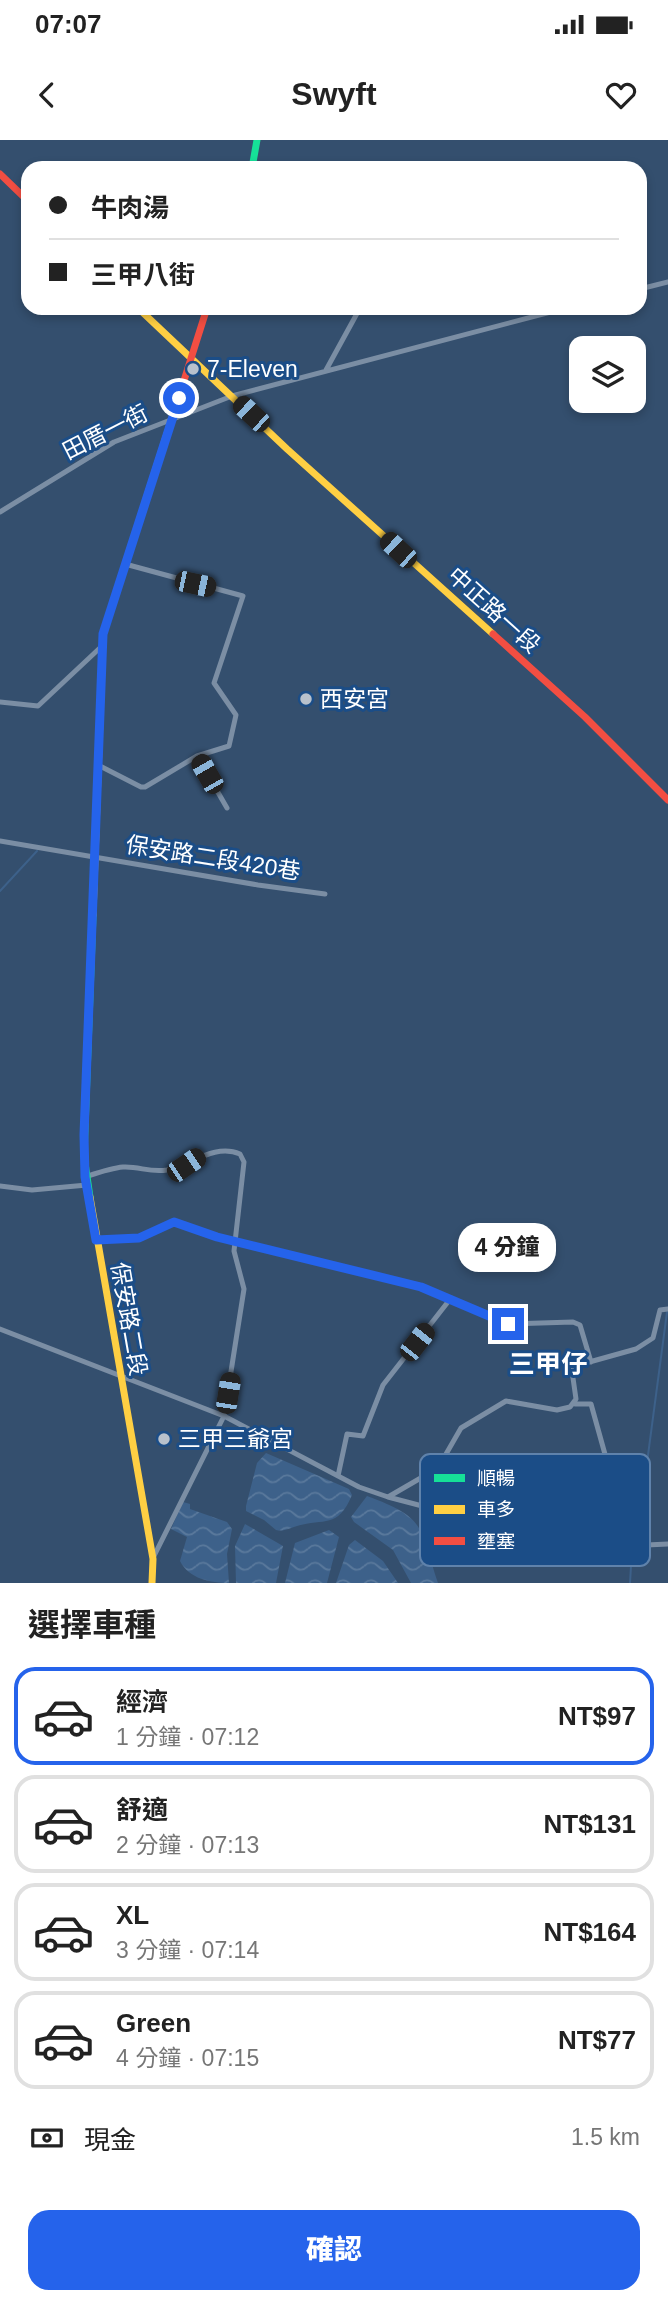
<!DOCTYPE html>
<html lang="zh-TW">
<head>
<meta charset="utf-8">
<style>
	body { margin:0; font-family:Helvetica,"Noto Sans TC",sans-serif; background:#f6f6f6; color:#222; height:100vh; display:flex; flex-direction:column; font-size:26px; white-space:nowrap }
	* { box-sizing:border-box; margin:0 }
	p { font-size:23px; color:#767676 }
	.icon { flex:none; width:38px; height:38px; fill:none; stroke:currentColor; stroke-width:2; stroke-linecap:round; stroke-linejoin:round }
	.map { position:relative; height:1443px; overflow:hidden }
	.sheet { display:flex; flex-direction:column; background:#fff; flex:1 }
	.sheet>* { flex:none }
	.guide { position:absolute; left:21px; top:21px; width:626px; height:154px; border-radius:21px; box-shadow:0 4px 10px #0003; display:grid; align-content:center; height:154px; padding:0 28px; background:#fff }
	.controls { position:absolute; left:569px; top:196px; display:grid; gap:14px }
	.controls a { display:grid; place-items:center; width:77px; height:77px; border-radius:14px; background:#fff; box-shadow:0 4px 10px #0003; font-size:35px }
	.end { position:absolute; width:32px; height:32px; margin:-16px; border:9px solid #2563eb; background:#fff; box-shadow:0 0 0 4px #fff }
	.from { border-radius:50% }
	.bubble { position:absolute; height:49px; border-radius:21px; background:#fff; box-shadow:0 4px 10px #0003; font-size:23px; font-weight:800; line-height:49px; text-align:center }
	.car { position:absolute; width:21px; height:42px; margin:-21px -10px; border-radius:9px; box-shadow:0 0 5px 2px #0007; background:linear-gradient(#222 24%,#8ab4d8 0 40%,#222 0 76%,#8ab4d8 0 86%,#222 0) }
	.guide b { display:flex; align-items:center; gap:24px; height:66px; font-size:26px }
	.guide b+b { border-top:2px solid #e0e0e0 }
	.guide i { width:18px; height:18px; background:#222 }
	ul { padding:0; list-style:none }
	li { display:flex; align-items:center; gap:21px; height:98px; margin:0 14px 10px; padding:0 14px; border:4px solid #e0e0e0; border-radius:21px }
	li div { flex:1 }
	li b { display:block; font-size:26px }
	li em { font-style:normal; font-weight:800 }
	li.active { border-color:#2563eb }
	li>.icon { width:63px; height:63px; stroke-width:1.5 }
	h2 { padding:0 28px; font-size:32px; line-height:84px }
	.pay { display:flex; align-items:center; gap:18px; height:77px; padding:0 28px; font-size:26px }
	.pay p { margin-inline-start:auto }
	.primary-button { display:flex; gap:14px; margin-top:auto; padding:14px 28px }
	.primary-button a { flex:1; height:80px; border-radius:21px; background:#2563eb; color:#fff; font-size:28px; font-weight:800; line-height:80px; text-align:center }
	.status { display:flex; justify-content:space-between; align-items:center; height:49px; padding:0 35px; background:#fff; direction:ltr }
	.status svg { height:19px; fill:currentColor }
	header { display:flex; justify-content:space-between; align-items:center; height:91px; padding:0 28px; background:#fff; font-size:32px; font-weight:800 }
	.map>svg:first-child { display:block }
</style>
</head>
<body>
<div class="status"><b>07:07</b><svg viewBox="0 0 49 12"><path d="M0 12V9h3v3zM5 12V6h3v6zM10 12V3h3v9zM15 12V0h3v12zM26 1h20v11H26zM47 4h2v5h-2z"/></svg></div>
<header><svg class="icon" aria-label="back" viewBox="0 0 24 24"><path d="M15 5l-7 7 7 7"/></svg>Swyft<svg class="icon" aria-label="heart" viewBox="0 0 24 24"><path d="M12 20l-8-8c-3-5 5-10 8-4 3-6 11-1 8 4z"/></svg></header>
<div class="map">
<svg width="668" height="1443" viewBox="0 0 668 1443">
	<defs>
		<pattern id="water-waves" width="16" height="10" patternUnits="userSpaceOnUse" patternTransform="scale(1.75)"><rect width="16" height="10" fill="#3d618a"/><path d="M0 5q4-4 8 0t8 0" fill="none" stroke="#5a799c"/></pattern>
	</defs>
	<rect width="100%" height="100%" fill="#344f6e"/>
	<path fill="url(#water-waves)" d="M266,1313L349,1349L352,1355C338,1389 324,1378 297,1386C289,1388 284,1392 276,1390L264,1380L246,1371V1366L257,1323Z
		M367,1356C427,1378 419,1386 438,1443H411L393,1410L354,1382L351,1377Z
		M183,1362L190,1364V1369L227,1382L232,1389L227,1414L229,1443C211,1443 189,1439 180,1421L187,1397L171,1389Z
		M245,1384L283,1406L276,1443H236L235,1406Z
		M329,1390L339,1397L327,1443H285L295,1403Z
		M355,1400L383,1421L398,1443H336L349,1405Z"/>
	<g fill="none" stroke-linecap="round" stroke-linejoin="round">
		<path stroke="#3d618a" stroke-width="2" d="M0,751L37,711
			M632,1401L639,1383L667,1172
			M630,1443L632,1409"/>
		<path stroke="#7b8ea4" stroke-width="5" d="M640,149L668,142
			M326,230L360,168
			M0,372L114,302L232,256L566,168
			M0,562L38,566L102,506
			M197,616L227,668
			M98,625L141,647H145L197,616L229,606L236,575L214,543L243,456L125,424
			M0,701L258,745L325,754
			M85,1037C97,1033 111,1028 123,1027C139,1026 150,1033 167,1030C190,1025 215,1003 240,1014L244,1022L234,1111L244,1149L224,1276L153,1418
			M0,1046L32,1050L87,1045
			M96,1100L139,1098L174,1082L217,1097L421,1147L508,1184L573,1182L580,1185L591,1222
			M0,1189L224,1276L359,1347L388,1357L582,1408L668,1404
			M338,1336L347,1294L363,1296L383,1245L451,1158
			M388,1357L438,1328L461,1288L506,1261L557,1270L570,1267L576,1259L572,1231L575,1226L636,1209L653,1198L660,1170L668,1169
			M530,1392C554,1374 550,1362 567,1343C579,1330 595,1334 608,1325L591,1264H575"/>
		<path stroke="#16e098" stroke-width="7" d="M252,28L257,0
			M90,1057L84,1016L93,775"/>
		<path stroke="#ffcf43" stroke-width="7" d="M138,168L287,309L493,494
			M93,775L103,494L174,272
			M90,1057L153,1419L152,1443"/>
		<path stroke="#f24e42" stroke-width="7" d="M0,34L28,61
			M174,272L207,168
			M493,494L585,577L668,660"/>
	</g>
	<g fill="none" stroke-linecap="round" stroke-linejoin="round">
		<path stroke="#2563eb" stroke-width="9" d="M179,258L103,494L84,995L85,1037L96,1100L139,1098L174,1082L217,1097L421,1147L508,1184"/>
	</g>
	<g fill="#b8c1cc" stroke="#1b4d87" stroke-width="2.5">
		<circle cx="193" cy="229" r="7"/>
		<circle cx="306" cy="559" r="7"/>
		<circle cx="164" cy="1299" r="7"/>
	</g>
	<g text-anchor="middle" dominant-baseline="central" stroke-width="6" stroke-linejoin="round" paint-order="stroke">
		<g font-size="23" fill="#fff" stroke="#1b4d87" text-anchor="start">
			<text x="207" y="229">7-Eleven</text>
			<text x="320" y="559">西安宮</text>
			<text x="178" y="1299">三甲三爺宮</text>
		</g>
		<g font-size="23" fill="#fff" stroke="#1b4d87">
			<text transform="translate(105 292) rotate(-27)">田厝一街</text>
			<text transform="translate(494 470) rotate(42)">中正路一段</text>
			<text transform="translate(213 718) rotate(9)">保安路二段420巷</text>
			<text transform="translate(129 1179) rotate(80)">保安路二段</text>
		</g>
		<g font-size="26" font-weight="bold" fill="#fff" stroke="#1b4d87">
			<text x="548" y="1224">三甲仔</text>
		</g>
	</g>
	<rect x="420" y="1314" width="230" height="112" rx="10" fill="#1b4d87" stroke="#5f82ab" stroke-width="2"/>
	<rect x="434" y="1334" width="31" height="8" fill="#16e098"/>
	<rect x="434" y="1365" width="31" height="9" fill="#ffcf43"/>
	<rect x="434" y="1397" width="31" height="8" fill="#f24e42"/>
	<g font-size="19" fill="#fff">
		<text x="477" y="1345">順暢</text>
		<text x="477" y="1376">車多</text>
		<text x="477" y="1408">壅塞</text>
	</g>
</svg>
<div class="controls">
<a><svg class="icon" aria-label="layers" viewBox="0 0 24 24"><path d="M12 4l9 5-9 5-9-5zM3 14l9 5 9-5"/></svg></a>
</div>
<i class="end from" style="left:179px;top:258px"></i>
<i class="end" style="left:508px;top:1184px"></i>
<div class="bubble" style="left:458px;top:1083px;width:98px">4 分鐘</div>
<i class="car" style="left:251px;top:274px;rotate:313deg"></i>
<i class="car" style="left:398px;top:410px;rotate:313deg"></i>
<i class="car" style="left:195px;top:444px;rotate:102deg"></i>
<i class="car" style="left:207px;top:634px;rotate:330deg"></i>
<i class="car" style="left:186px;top:1025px;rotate:56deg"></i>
<i class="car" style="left:417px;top:1202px;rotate:38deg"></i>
<i class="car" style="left:228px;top:1253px;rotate:9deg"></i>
<div class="guide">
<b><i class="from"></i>牛肉湯</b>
<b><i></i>三甲八街</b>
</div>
</div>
<section class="sheet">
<h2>選擇車種</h2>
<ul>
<li class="active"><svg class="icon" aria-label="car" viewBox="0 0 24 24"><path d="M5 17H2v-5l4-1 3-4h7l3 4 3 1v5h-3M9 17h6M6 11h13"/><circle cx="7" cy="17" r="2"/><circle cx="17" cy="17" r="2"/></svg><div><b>經濟</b><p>1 分鐘 · 07:12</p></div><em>NT$97</em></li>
<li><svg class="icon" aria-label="car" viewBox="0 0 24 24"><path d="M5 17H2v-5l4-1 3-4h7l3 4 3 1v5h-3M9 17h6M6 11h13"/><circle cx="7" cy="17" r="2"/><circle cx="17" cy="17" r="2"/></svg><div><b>舒適</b><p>2 分鐘 · 07:13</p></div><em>NT$131</em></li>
<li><svg class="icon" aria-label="car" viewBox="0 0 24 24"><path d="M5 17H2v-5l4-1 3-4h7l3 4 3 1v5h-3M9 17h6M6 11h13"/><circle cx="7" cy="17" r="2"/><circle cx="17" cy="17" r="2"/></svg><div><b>XL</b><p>3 分鐘 · 07:14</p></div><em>NT$164</em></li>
<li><svg class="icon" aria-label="car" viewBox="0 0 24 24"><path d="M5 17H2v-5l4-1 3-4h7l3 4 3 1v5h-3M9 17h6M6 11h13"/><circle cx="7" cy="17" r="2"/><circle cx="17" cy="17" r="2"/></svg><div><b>Green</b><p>4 分鐘 · 07:15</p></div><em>NT$77</em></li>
</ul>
<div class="pay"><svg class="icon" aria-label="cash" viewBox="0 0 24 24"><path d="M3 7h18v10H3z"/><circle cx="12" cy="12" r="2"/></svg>現金<p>1.5 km</p></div>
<div class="primary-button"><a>確認</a></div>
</section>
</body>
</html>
